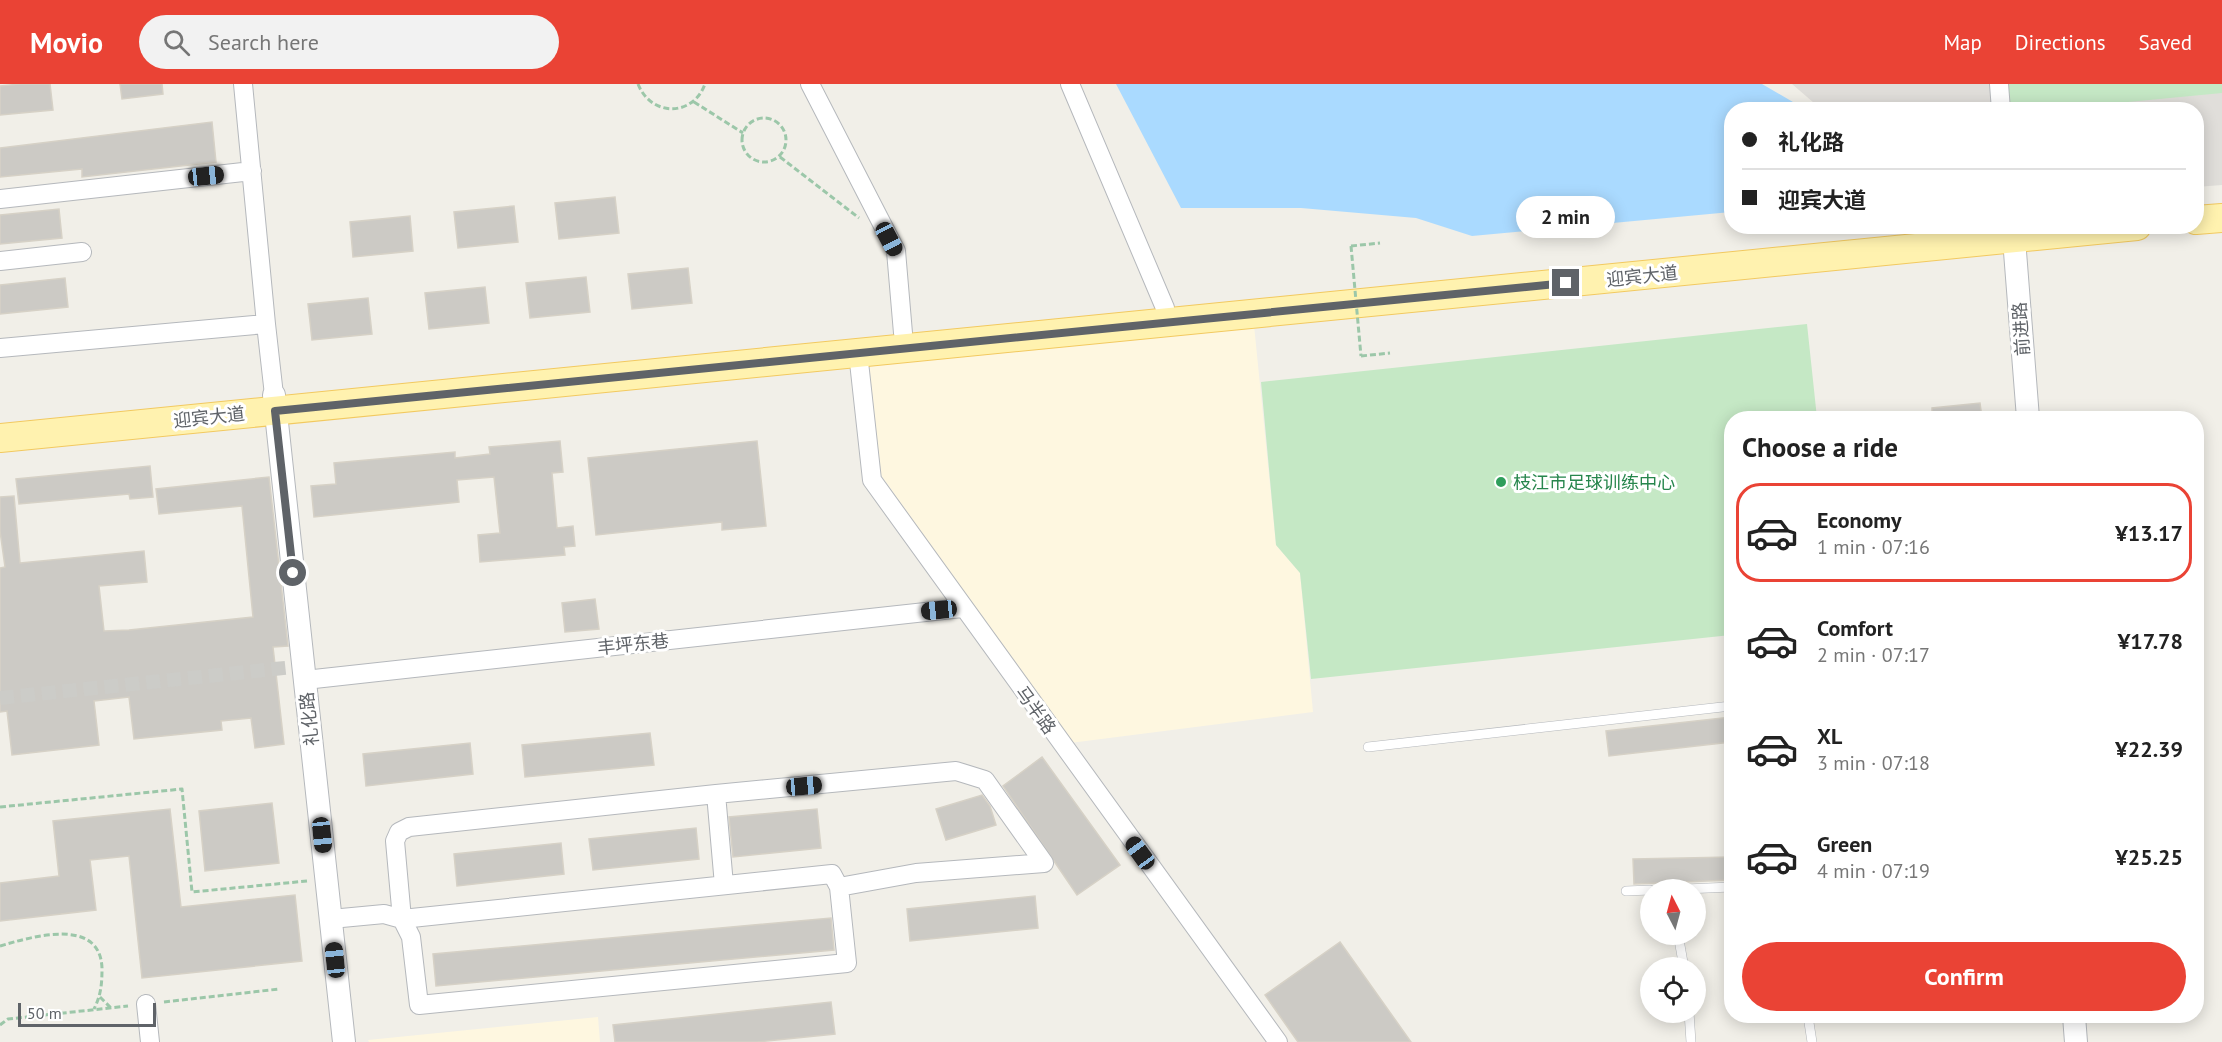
<!DOCTYPE html>
<html lang="en">
<head>
<meta charset="utf-8">
<style>
	body { margin:0; font-family:"PT Sans","Noto Sans SC",sans-serif; background:#f2f2f2; color:#222; height:100vh; display:flex; flex-direction:column; font-size:22px; white-space:nowrap }
	* { box-sizing:border-box; margin:0 }
	p { font-size:20px; color:#767676 }
	.icon { flex:none; width:33px; height:33px; fill:none; stroke:currentColor; stroke-width:2; stroke-linecap:round; stroke-linejoin:round }
	.map { position:relative; flex:1; overflow:hidden }
	.side { position:absolute; left:1724px; top:327px; width:480px; height:612px; display:flex; flex-direction:column; background:#fff; border-radius:24px; box-shadow:0 3px 15px #0003 }
	.side>* { flex:none }
	.guide { position:absolute; left:1724px; top:18px; width:480px; height:132px; border-radius:24px; box-shadow:0 3px 15px #0003; display:grid; align-content:center; height:132px; padding:0 18px; background:#fff }
	.needle { width:39px; rotate:354deg }
	.fabs { position:absolute; left:1640px; top:795px; display:grid; gap:12px }
	.fabs a { display:grid; place-items:center; width:66px; height:66px; border-radius:50%; background:#fff; box-shadow:0 3px 15px #0003; font-size:30px }
	.scale { position:absolute; left:18px; bottom:15px; width:138px; box-sizing:border-box; padding-left:6px; border:3px solid #5f6368; border-top:0; font-size:16px; line-height:21px; white-space:nowrap; color:#5f6368; -webkit-text-stroke:4px #fff; paint-order:stroke }
	.end { position:absolute; width:27px; height:27px; margin:-14px; border:8px solid #5f6368; background:#fff; box-shadow:0 0 0 3px #fff }
	.from { border-radius:50% }
	.bubble { position:absolute; height:42px; border-radius:21px; background:#fff; box-shadow:0 3px 15px #0003; font-size:20px; font-weight:800; line-height:42px; text-align:center }
	.car { position:absolute; width:18px; height:36px; margin:-18px -9px; border-radius:8px; box-shadow:0 0 4px 2px #0007; background:linear-gradient(#222 24%,#8ab4d8 0 40%,#222 0 76%,#8ab4d8 0 86%,#222 0) }
	.guide b { display:flex; align-items:center; gap:21px; height:57px; font-size:22px }
	.guide b+b { border-top:2px solid #e0e0e0 }
	.guide i { width:15px; height:15px; background:#222 }
	ul { padding:0; list-style:none }
	li { display:flex; align-items:center; gap:18px; height:99px; margin:0 12px 9px; padding:0 6px; border:3px solid transparent; border-radius:24px }
	li div { flex:1 }
	li b { display:block; font-size:22px }
	li em { font-style:normal; font-weight:800 }
	li.active { border-color:#ea4335 }
	li>.icon { width:54px; height:54px; stroke-width:1.5 }
	h2 { padding:0 18px; font-size:27px; line-height:72px }
	.button { display:flex; gap:12px; margin-top:auto; padding:12px 18px }
	.button a { flex:1; height:69px; border-radius:36px; background:#ea4335; color:#fff; font-size:24px; font-weight:800; line-height:69px; text-align:center }
	header { display:flex; align-items:center; gap:36px; box-sizing:border-box; height:84px; padding:0 30px; background:#ea4335; color:#fff }
	header strong { font-size:28px }
	nav { display:flex; gap:33px; margin-inline-start:auto; font-size:21px }
	.search { width:420px; height:54px; background:#f2f2f2; display:flex; align-items:center; gap:15px; box-sizing:border-box; padding:0 21px; border-radius:33px; color:#767676; font-size:22px }
	.map>svg:first-child { display:block }
</style>
</head>
<body>
<header>
<strong>Movio</strong>
<div class="search"><svg class="icon" aria-label="search" viewBox="0 0 24 24"><circle cx="10" cy="10" r="6"/><path d="M15 15l6 6"/></svg>Search here</div>
<nav><a>Map</a><a>Directions</a><a>Saved</a></nav>
</header>
<div class="map">
<svg width="2222" height="958" viewBox="0 0 2222 958">
	<rect width="100%" height="100%" fill="#f1efe8"/>
	<path fill="#fef7e0" d="M1254,241L1276,461L1300,489L1313,628L1070,659L881,391L869,280Z
		M598,933L600,958H369L368,956Z"/>
	<path fill="#e0deda" d="M1792,0H2222V101L2196,103V26L1821,25Z"/>
	<path fill="#c5e8c5" d="M1999,0H2222V9L2055,25L2001,26Z
		M1807,240L1817,334H1731V551L1311,595L1300,489L1276,461L1261,298Z"/>
	<path fill="#aadaff" d="M1116,0H1762L1805,25L1731,26V128L1472,152L1416,134L1301,124H1181Z"/>
	<path fill="#cccac5" stroke="#d6d1c6" stroke-width="1.5" d="M20,0H50L53,26L0,31V2Z
		M120,0H162L163,10L122,15Z
		M212,38L216,78L82,93V85L0,93V64Z
		M615,113L619,149L559,155L555,119Z
		M514,122L518,158L458,164L454,128Z
		M59,125L62,154L0,160V131Z
		M410,132L413,167L353,173L350,138Z
		M688,184L692,219L632,225L628,190Z
		M586,193L590,228L530,234L526,199Z
		M65,194L68,223L0,230V201Z
		M485,203L489,239L429,245L425,209Z
		M368,214L372,250L312,256L308,220Z
		M1980,319L1982,334H1932V324Z
		M560,357L563,388L552,389L557,444L573,442L575,462L564,463L565,471L480,478L478,451L500,449L494,393L457,396L459,418L314,433L311,402L336,400L334,379L455,368V374L490,370L489,363Z
		M757,357L766,442L722,446V438L596,451L588,374Z
		M150,382L153,413L130,415L129,410L19,420L16,395Z
		M269,393L288,562L273,563L284,660L255,664L251,634L221,637L222,646L134,655L129,613L94,617L99,661L12,671L7,627L0,628V484L5,483L0,447V413L14,412L20,479L144,467L147,498L99,502L104,547L129,546L253,533L242,422L159,430L156,405Z
		M595,515L599,545L565,548L562,519Z
		M1731,633V658L1609,672L1606,647Z
		M650,649L654,681L525,693L522,661Z
		M470,659L473,690L366,702L363,670Z
		M1042,673L1120,781L1077,811L1003,702Z
		M982,711L990,722L996,741L946,756L936,725Z
		M272,719L279,779L205,787L199,727Z
		M170,725L181,823L295,811L302,877L142,894L129,772L90,776L96,826L0,837V799L59,792L53,737Z
		M817,725L821,764L733,773L729,733Z
		M696,744L699,775L593,786L589,755Z
		M561,759L564,790L457,802L454,770Z
		M1731,773V796L1634,800L1633,775Z
		M1035,812L1038,844L910,857L907,825Z
		M831,834L834,866L436,902L433,870Z
		M1340,858L1411,958H1298L1265,911Z
		M831,918L835,950L757,958H615L613,941Z"/>
	<g fill="none" stroke-linecap="round" stroke-linejoin="round">
		<path stroke="#ccccc8" stroke-width="14" stroke-dasharray="14 7" stroke-linecap="butt" d="M0,614L303,582"/>
		<defs>
			<path id="service" d="M1368,663L1731,622
				M1663,806L1731,803
				M1626,807L1650,806
				M1678,850L1684,884
				M1689,928L1691,958
				M1808,932L1812,958"/>
			<path id="minor" d="M243,0L266,240
				M810,0L896,167L903,249
				M1070,0L1165,224
				M1999,0L2001,26
				M0,115L252,87
				M0,177L82,168
				M0,264L266,240L274,311
				M858,269L872,396L1278,958
				M305,596L962,524
				M716,710L956,687L985,696L1044,779
				M839,803L916,789L1044,779
				M331,835L384,830L402,835L411,853L419,921L847,879L839,803L832,790L402,835L395,757L399,748L409,743L716,710L724,801
				M146,920L150,958"/>
			<path id="tertiary" d="M2014,155L2028,334
				M274,311L344,958
				M2074,932L2076,958"/>
			<path id="primary" d="M2196,136L2222,134
				M0,354L2137,142"/>
		</defs>
		<use href="#service" stroke="#b5b8bc" stroke-width="10"/>
		<use href="#minor" stroke="#b5b8bc" stroke-width="20"/>
		<use href="#tertiary" stroke="#b5b8bc" stroke-width="24"/>
		<use href="#primary" stroke="#f2c960" stroke-width="30"/>
		<path stroke="#9cc7a9" stroke-width="3" stroke-dasharray="6 3" stroke-linecap="butt" d="M638,0C651,33 693,33 705,0
			M694,18L743,49
			M742 56a22 22 0 1 1 44 0a22 22 0 1 1-44 0Z
			M780,73L859,134
			M1351,162L1380,159
			M1361,272L1390,269
			M0,723L182,705L192,808L307,797
			M0,862C31,853 100,832 102,884C102,900 101,911 94,925
			M100,913L111,924
			M164,918L279,905
			M0,941L8,935L128,922"/>
		<use href="#service" stroke="#fff" stroke-width="9"/>
		<use href="#minor" stroke="#fff" stroke-width="18"/>
		<use href="#tertiary" stroke="#fff" stroke-width="22"/>
		<use href="#primary" stroke="#fff2af" stroke-width="28"/>
		<path stroke="#9cc7a9" stroke-width="3" stroke-dasharray="6 3" stroke-linecap="butt" d="M1351,162L1361,272"/>
	</g>
	<g fill="none" stroke-linecap="round" stroke-linejoin="round">
		<path stroke="#5f6368" stroke-width="8" d="M293,489L275,327L1566,199"/>
	</g>
	<circle fill="#2e9e5b" stroke="#fff" stroke-width="2" cx="1501" cy="398" r="6"/>
	<g text-anchor="middle" dominant-baseline="central" stroke-width="6" stroke-linejoin="round" paint-order="stroke">
		<g font-size="18" fill="#5f6368" stroke="#fff">
			<text transform="translate(1642 192) rotate(-6)">迎宾大道</text>
			<text transform="translate(2021 245) rotate(-94)">前进路</text>
			<text transform="translate(209 333) rotate(-6)">迎宾大道</text>
			<text transform="translate(633 560) rotate(-6)">丰坪东巷</text>
			<text transform="translate(1036 626) rotate(54)">马半路</text>
			<text transform="translate(309 635) rotate(-96)">礼化路</text>
		</g>
		<g font-size="18" fill="#27864d" stroke="#fff" text-anchor="start">
			<text x="1513" y="398">枝江市足球训练中心</text>
		</g>
	</g>
</svg>
<div class="fabs">
<a><svg class="needle" viewBox="-14 -14 28 28"><path d="M0-13l5 13h-10z" fill="#e53935"/><path d="M0 13l5-13h-10z" fill="#767676"/></svg></a>
<a><svg class="icon" aria-label="locate" viewBox="0 0 24 24"><circle cx="12" cy="12" r="6"/><path d="M12 2v4M12 18v4M2 12h4M18 12h4"/></svg></a>
</div>
<div class="scale">50 m</div>
<i class="end from" style="left:293px;top:489px"></i>
<i class="end" style="left:1566px;top:199px"></i>
<div class="bubble" style="left:1516px;top:112px;width:99px">2 min</div>
<i class="car" style="left:206px;top:92px;rotate:84deg"></i>
<i class="car" style="left:889px;top:155px;rotate:152deg"></i>
<i class="car" style="left:939px;top:526px;rotate:264deg"></i>
<i class="car" style="left:804px;top:702px;rotate:85deg"></i>
<i class="car" style="left:322px;top:751px;rotate:174deg"></i>
<i class="car" style="left:1140px;top:769px;rotate:324deg"></i>
<i class="car" style="left:335px;top:876px;rotate:354deg"></i>
<div class="guide">
<b><i class="from"></i>礼化路</b>
<b><i></i>迎宾大道</b>
</div>
<section class="side">
<h2>Choose a ride</h2>
<ul>
<li class="active"><svg class="icon" aria-label="car" viewBox="0 0 24 24"><path d="M5 17H2v-5l4-1 3-4h7l3 4 3 1v5h-3M9 17h6M6 11h13"/><circle cx="7" cy="17" r="2"/><circle cx="17" cy="17" r="2"/></svg><div><b>Economy</b><p>1 min · 07:16</p></div><em>¥13.17</em></li>
<li><svg class="icon" aria-label="car" viewBox="0 0 24 24"><path d="M5 17H2v-5l4-1 3-4h7l3 4 3 1v5h-3M9 17h6M6 11h13"/><circle cx="7" cy="17" r="2"/><circle cx="17" cy="17" r="2"/></svg><div><b>Comfort</b><p>2 min · 07:17</p></div><em>¥17.78</em></li>
<li><svg class="icon" aria-label="car" viewBox="0 0 24 24"><path d="M5 17H2v-5l4-1 3-4h7l3 4 3 1v5h-3M9 17h6M6 11h13"/><circle cx="7" cy="17" r="2"/><circle cx="17" cy="17" r="2"/></svg><div><b>XL</b><p>3 min · 07:18</p></div><em>¥22.39</em></li>
<li><svg class="icon" aria-label="car" viewBox="0 0 24 24"><path d="M5 17H2v-5l4-1 3-4h7l3 4 3 1v5h-3M9 17h6M6 11h13"/><circle cx="7" cy="17" r="2"/><circle cx="17" cy="17" r="2"/></svg><div><b>Green</b><p>4 min · 07:19</p></div><em>¥25.25</em></li>
</ul>
<div class="button"><a>Confirm</a></div>
</section>
</div>
</body>
</html>
